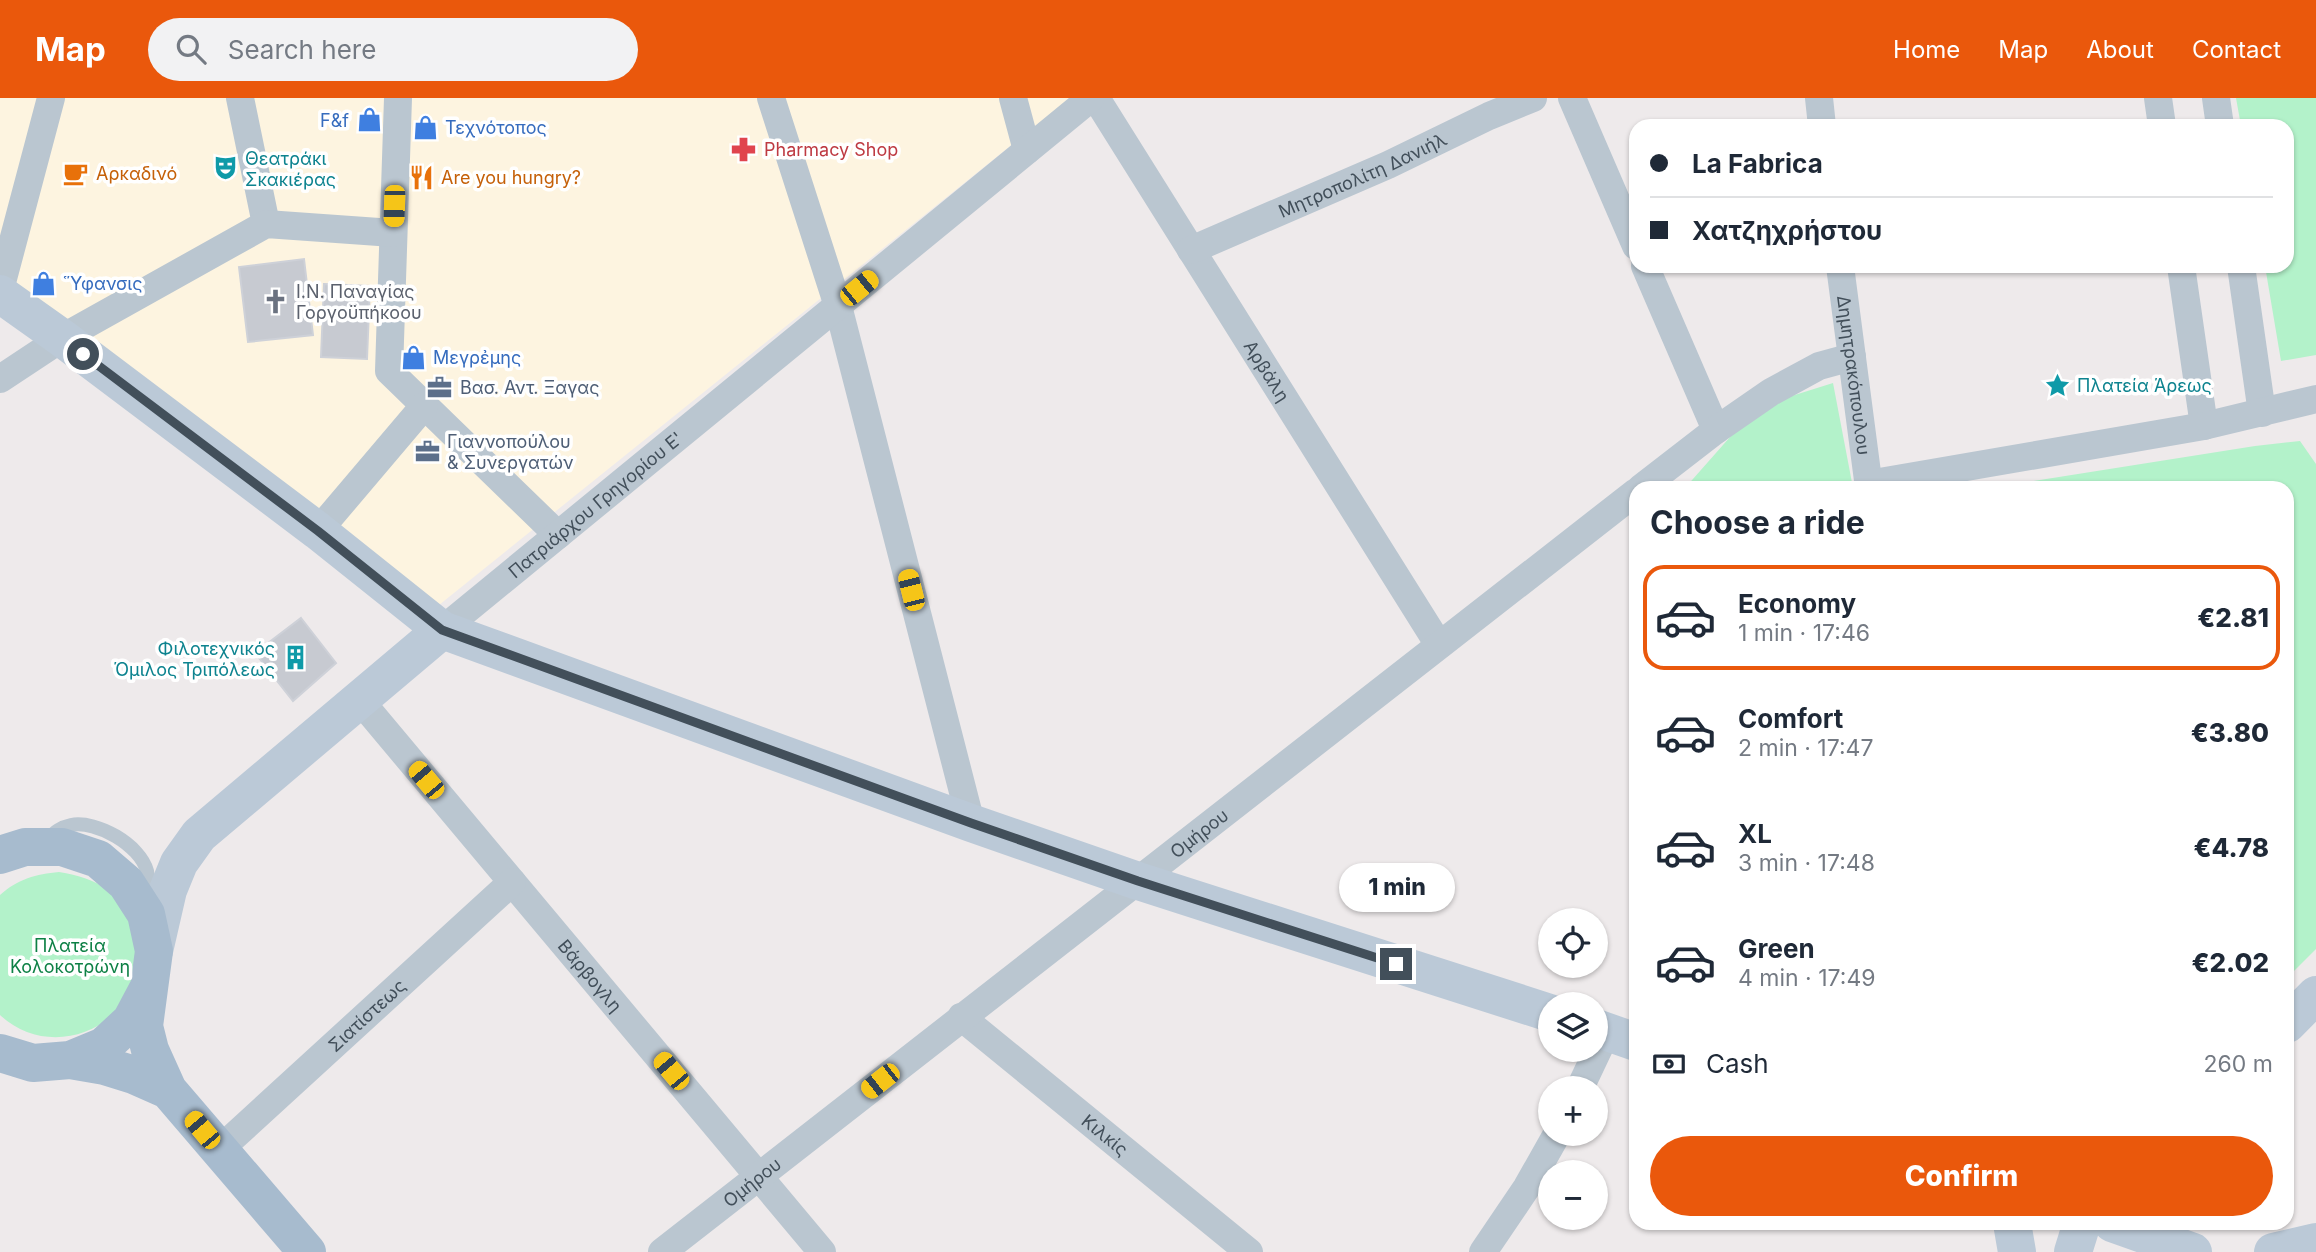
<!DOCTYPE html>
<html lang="en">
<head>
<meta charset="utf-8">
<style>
	body { margin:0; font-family:Inter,sans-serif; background:#f2f2f3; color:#1f2937; height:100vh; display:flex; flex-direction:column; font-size:26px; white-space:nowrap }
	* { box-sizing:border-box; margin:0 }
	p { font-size:23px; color:#747a83 }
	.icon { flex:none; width:38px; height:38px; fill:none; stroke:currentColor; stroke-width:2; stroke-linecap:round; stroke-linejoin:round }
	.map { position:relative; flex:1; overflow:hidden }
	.panel { position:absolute; left:1629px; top:383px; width:665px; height:749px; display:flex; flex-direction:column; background:#fff; border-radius:21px; box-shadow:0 2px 5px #0004 }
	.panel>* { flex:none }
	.guide { position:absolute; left:1629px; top:21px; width:665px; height:154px; border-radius:21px; box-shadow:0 2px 5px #0004; display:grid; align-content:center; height:154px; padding:0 21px; background:#fff }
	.controls { position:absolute; left:1538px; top:810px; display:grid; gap:14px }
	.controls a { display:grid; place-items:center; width:70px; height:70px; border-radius:50%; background:#fff; box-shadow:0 2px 5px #0004; font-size:35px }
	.end { position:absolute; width:32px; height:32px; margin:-16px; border:9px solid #424f5a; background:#fff; box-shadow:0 0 0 4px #fff }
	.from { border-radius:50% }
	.bubble { position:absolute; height:49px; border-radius:24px; background:#fff; box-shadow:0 2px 5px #0004; font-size:23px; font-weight:800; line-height:49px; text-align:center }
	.car { position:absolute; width:21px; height:42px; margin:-21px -10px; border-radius:9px; box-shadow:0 0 5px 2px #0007; background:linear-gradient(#f5c518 24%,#345 0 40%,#f5c518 0 76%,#345 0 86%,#f5c518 0) }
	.guide b { display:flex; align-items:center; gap:24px; height:66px; font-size:26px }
	.guide b+b { border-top:2px solid #e0e1e3 }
	.guide i { width:18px; height:18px; background:#1f2937 }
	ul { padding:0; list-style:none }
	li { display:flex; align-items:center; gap:21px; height:105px; margin:0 14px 10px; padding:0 7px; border:4px solid transparent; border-radius:21px }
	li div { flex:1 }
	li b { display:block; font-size:26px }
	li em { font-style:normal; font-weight:800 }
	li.current { border-color:#ea580c }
	li>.icon { width:63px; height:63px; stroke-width:1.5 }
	h2 { padding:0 21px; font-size:32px; line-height:84px }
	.pay { display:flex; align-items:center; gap:18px; height:77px; padding:0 21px; font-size:26px }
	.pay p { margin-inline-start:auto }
	.primary-button { display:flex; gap:14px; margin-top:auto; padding:14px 21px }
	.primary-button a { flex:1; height:80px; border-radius:42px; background:#ea580c; color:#fff; font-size:28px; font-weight:800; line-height:80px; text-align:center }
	header { display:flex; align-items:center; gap:42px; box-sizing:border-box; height:98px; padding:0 35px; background:#ea580c; color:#fff }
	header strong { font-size:33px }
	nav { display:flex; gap:38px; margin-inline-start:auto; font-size:24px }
	.search { width:490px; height:63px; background:#f2f2f3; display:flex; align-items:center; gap:18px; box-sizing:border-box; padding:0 24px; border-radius:38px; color:#747a83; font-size:26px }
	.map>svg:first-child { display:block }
</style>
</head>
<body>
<header>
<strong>Map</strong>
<div class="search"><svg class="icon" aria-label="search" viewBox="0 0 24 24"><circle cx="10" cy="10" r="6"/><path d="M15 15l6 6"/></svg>Search here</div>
<nav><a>Home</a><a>Map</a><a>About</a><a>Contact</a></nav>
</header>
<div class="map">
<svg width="2316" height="1154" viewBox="0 0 2316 1154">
	<rect width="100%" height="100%" fill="#eeeaeb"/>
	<path fill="#fdf4e0" d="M0,0H1070L439,507L0,184Z"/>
	<path fill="#b3f2ca" d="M2236,0H2316V257L2281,263L2265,168H2287V28H2241Z
		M1833,285L1853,390H1685L1738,330L1782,301Z
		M2300,343L2316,366V851L2287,880V390H1989L2255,348Z
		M59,774C98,780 123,795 134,834C136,840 140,848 140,854C140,862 134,873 132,880C129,889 127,903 120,910C88,945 35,950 0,917V797C18,781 36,776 59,774Z"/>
	<path fill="#c7cad1" stroke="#ced1d8" stroke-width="2" d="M304,161L313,237L248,244L239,169Z
		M324,186L370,188L367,261L321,259Z
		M301,520L336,565L293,603L255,555Z"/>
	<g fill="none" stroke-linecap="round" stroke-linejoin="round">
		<path stroke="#bac6d0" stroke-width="14" d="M48,741C55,734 61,729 71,727C97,722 140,747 147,773C149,782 148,792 147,801"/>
		<g stroke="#bac6d0" stroke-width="28">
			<path d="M240,0L266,126"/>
			<path d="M398,0L389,273L558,437"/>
			<path d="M771,0L838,208L971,725"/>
			<path d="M1013,0L1027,52"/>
			<path id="s1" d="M1096,0L1439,547"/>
			<path d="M1572,0L1636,148"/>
			<path d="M1819,0L1822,28"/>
			<path d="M2158,0L2162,28"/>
			<path d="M2216,0L2220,28"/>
			<path id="s2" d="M1191,152L1388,67L1489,18L1533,0"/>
			<path d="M1645,168L1716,332"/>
			<path id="s3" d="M1840,168L1869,390"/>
			<path d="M2181,168L2204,328"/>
			<path d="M2241,168L2262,315"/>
			<path d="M0,192L51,0"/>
			<path d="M0,281L62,240L266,126L393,135"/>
			<path d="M1868,386L2204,328L2316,301"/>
			<path d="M1641,390L1716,332L1771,294L1819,268L1852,259"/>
			<path d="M318,433L424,308"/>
			<path id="s4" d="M442,532L1091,0"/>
			<path id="s5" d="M358,600L822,1154"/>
			<path id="s6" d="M961,919L1249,1154"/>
			<path d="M1580,990L1607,933"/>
			<path id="s7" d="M219,1052L512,784"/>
			<path id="s8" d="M662,1154L1636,394"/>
			<path d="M1483,1154L1527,1089L1557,1036"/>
		</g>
		<path stroke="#bbc9d7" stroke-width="38" d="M0,196L62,240L318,433L442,532L971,725L1138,783L1550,915
			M154,853L168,792L179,765L199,737L442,532
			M2287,926L2316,897
			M1596,930L1636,944
			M2012,1125L2017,1154
			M2112,1125L2193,1154
			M2073,1154L2082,1125
			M2273,1154L2316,1144"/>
		<path stroke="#a7bbce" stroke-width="38" d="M0,757L25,749H62L98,761L126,785L146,816L154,853L144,928L150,952L168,992L307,1154
			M0,955L33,965L70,962L105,968L134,977L168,992
			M70,962L104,948L131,923L148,891"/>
	</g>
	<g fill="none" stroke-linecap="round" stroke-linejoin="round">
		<path stroke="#424f5a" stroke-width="9" d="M83,256L318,433L442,532L971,725L1138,783L1396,866"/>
	</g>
	<defs>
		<symbol id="shop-bare" viewBox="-9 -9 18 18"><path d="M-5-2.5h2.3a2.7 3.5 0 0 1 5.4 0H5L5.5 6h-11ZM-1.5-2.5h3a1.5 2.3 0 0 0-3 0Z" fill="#3f7fe0" stroke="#fff" stroke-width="2.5" paint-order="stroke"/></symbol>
		<symbol id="pharmacy-bare" viewBox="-9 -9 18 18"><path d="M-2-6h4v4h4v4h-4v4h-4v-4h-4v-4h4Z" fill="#e0444e" stroke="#fff" stroke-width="2.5" paint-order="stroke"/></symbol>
		<symbol id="theatre-bare" viewBox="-9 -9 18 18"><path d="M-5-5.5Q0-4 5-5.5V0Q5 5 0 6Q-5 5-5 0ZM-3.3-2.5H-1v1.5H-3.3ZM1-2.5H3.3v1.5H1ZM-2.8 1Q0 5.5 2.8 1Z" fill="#0f9aa8" stroke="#fff" stroke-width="2.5" paint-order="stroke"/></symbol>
		<symbol id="cafe-bare" viewBox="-9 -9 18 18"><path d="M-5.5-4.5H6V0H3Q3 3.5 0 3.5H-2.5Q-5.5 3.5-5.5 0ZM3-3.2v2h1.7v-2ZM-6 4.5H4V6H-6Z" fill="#e8710a" stroke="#fff" stroke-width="2.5" paint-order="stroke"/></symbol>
		<symbol id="restaurant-bare" viewBox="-9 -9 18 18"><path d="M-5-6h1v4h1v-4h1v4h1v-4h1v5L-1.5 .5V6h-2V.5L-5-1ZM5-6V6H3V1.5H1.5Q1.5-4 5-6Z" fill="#e8710a" stroke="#fff" stroke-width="2.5" paint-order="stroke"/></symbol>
		<symbol id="church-bare" viewBox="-9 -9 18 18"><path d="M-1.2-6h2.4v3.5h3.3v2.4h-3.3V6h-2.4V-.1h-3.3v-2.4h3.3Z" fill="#6b7280" stroke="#fff" stroke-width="2.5" paint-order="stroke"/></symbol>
		<symbol id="sight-bare" viewBox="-9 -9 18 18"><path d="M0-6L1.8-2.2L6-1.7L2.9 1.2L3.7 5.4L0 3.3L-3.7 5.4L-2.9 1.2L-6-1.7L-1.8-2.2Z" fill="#0f9aa8" stroke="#fff" stroke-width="2.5" paint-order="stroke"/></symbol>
		<symbol id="office-bare" viewBox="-9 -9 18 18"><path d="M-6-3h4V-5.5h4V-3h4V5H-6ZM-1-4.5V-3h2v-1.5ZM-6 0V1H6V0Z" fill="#5c6f8a" stroke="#fff" stroke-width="2.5" paint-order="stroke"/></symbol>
		<symbol id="building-bare" viewBox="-9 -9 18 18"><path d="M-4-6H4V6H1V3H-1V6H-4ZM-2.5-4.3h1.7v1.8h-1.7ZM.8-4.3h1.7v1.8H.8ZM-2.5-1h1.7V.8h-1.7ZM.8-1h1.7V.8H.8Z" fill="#0f9aa8" stroke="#fff" stroke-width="2.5" paint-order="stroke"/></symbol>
	</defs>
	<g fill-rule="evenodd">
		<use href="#shop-bare" x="352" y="4" width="35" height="35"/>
		<use href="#shop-bare" x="408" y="12" width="35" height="35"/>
		<use href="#pharmacy-bare" x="726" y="34" width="35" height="35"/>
		<use href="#theatre-bare" x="208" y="52" width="35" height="35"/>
		<use href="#cafe-bare" x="58" y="58" width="35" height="35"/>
		<use href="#restaurant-bare" x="404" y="62" width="35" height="35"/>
		<use href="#shop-bare" x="26" y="168" width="35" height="35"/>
		<use href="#church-bare" x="258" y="186" width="35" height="35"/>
		<use href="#shop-bare" x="396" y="242" width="35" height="35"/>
		<use href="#sight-bare" x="2040" y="270" width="35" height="35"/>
		<use href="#office-bare" x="422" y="272" width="35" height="35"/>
		<use href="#office-bare" x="410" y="336" width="35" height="35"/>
		<use href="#building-bare" x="278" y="542" width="35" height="35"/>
	</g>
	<g text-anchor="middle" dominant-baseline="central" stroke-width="7" stroke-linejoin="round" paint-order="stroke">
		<g font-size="18" fill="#366cbe" stroke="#fff" text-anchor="start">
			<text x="349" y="22" text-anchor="end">F&amp;f</text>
			<text x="445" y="29">Τεχνότοπος</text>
			<text x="63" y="185">Ὕφανσις</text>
			<text x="433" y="259">Μεγρἐμης</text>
		</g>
		<g font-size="18" fill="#be3a42" stroke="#fff" text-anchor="start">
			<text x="764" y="51">Pharmacy Shop</text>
		</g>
		<g font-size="18" fill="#0d838f" stroke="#fff" text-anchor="start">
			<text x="245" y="60">Θεατράκι<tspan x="245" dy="21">Σκακιέρας</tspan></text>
			<text x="2077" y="287">Πλατεία Άρεως</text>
			<text x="275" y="550" text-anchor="end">Φιλοτεχνικός<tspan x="275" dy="21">Όμιλος Τριπόλεως</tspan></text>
		</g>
		<g font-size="18" fill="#c56008" stroke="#fff" text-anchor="start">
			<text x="96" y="75">Αρκαδινό</text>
			<text x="441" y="79">Are you hungry?</text>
		</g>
		<g font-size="18" fill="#424f5a" stroke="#fff">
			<text stroke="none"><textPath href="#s2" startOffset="187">Μητροπολίτη Δανιήλ</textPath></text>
			<text stroke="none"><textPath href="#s1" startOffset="322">Αρβάλη</textPath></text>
			<text stroke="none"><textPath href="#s3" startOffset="110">Δημητρακόπουλου</textPath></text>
			<text stroke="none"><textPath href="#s4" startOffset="198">Πατριάρχου Γρηγορίου Ε'</textPath></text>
			<text stroke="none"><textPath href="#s8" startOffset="681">Ομήρου</textPath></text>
			<text stroke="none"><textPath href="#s5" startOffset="362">Βάρβογλη</textPath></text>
			<text stroke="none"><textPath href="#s7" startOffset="200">Σιατίστεως</textPath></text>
			<text stroke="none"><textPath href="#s6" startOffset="186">Κιλκίς</textPath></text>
			<text stroke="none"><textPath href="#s8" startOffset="114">Ομήρου</textPath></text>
		</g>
		<g font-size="18" fill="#5b616d" stroke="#fff" text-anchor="start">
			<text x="296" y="193">Ι.Ν. Παναγίας<tspan x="296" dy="21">Γοργοϋπήκοου</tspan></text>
		</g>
		<g font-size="18" fill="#4e5e75" stroke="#fff" text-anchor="start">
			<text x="460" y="289">Βασ. Αντ. Ξαγας</text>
			<text x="447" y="343">Γιαννοπούλου<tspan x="447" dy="21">&amp; Συνεργατών</tspan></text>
		</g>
		<g font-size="18" fill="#0d8045" stroke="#fff">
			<text x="70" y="847">Πλατεία<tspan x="70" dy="21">Κολοκοτρώνη</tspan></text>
		</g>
	</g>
</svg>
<div class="controls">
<a><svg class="icon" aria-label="locate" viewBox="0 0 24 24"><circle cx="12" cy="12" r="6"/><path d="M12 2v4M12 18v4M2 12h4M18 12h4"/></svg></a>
<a><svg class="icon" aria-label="layers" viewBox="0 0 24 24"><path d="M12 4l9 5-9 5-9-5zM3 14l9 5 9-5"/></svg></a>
<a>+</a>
<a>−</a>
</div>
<i class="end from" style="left:83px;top:256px"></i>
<i class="end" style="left:1396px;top:866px"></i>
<div class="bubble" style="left:1339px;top:765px;width:116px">1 min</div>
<i class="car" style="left:394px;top:108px;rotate:182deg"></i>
<i class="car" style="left:859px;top:190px;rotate:51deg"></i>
<i class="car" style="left:911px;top:492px;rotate:346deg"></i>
<i class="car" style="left:426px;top:682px;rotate:320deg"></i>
<i class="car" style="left:671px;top:973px;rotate:320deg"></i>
<i class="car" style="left:880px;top:983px;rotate:232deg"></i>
<i class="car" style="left:202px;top:1032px;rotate:320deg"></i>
<div class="guide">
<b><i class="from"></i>La Fabrica</b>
<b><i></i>Χατζηχρήστου</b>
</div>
<section class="panel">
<h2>Choose a ride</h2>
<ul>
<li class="current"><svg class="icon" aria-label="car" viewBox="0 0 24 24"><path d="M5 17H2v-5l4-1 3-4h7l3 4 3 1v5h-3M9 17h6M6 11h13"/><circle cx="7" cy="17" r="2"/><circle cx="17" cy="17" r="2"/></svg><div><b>Economy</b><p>1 min · 17:46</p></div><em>€2.81</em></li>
<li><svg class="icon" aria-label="car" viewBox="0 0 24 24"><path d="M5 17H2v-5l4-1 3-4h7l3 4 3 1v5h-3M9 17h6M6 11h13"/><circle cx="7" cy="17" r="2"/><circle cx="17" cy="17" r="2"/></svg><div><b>Comfort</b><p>2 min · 17:47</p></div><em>€3.80</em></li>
<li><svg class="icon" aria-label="car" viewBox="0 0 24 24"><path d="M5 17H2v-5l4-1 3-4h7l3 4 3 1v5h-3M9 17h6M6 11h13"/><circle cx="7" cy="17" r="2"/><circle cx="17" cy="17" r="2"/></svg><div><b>XL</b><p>3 min · 17:48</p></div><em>€4.78</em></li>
<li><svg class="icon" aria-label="car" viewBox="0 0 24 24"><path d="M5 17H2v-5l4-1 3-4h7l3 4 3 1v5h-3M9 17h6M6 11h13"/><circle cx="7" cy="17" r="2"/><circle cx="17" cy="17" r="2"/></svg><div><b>Green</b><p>4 min · 17:49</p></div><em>€2.02</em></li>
</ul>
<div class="pay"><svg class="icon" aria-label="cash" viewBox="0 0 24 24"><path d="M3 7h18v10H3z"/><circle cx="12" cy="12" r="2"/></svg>Cash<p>260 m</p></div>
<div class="primary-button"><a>Confirm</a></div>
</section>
</div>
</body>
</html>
